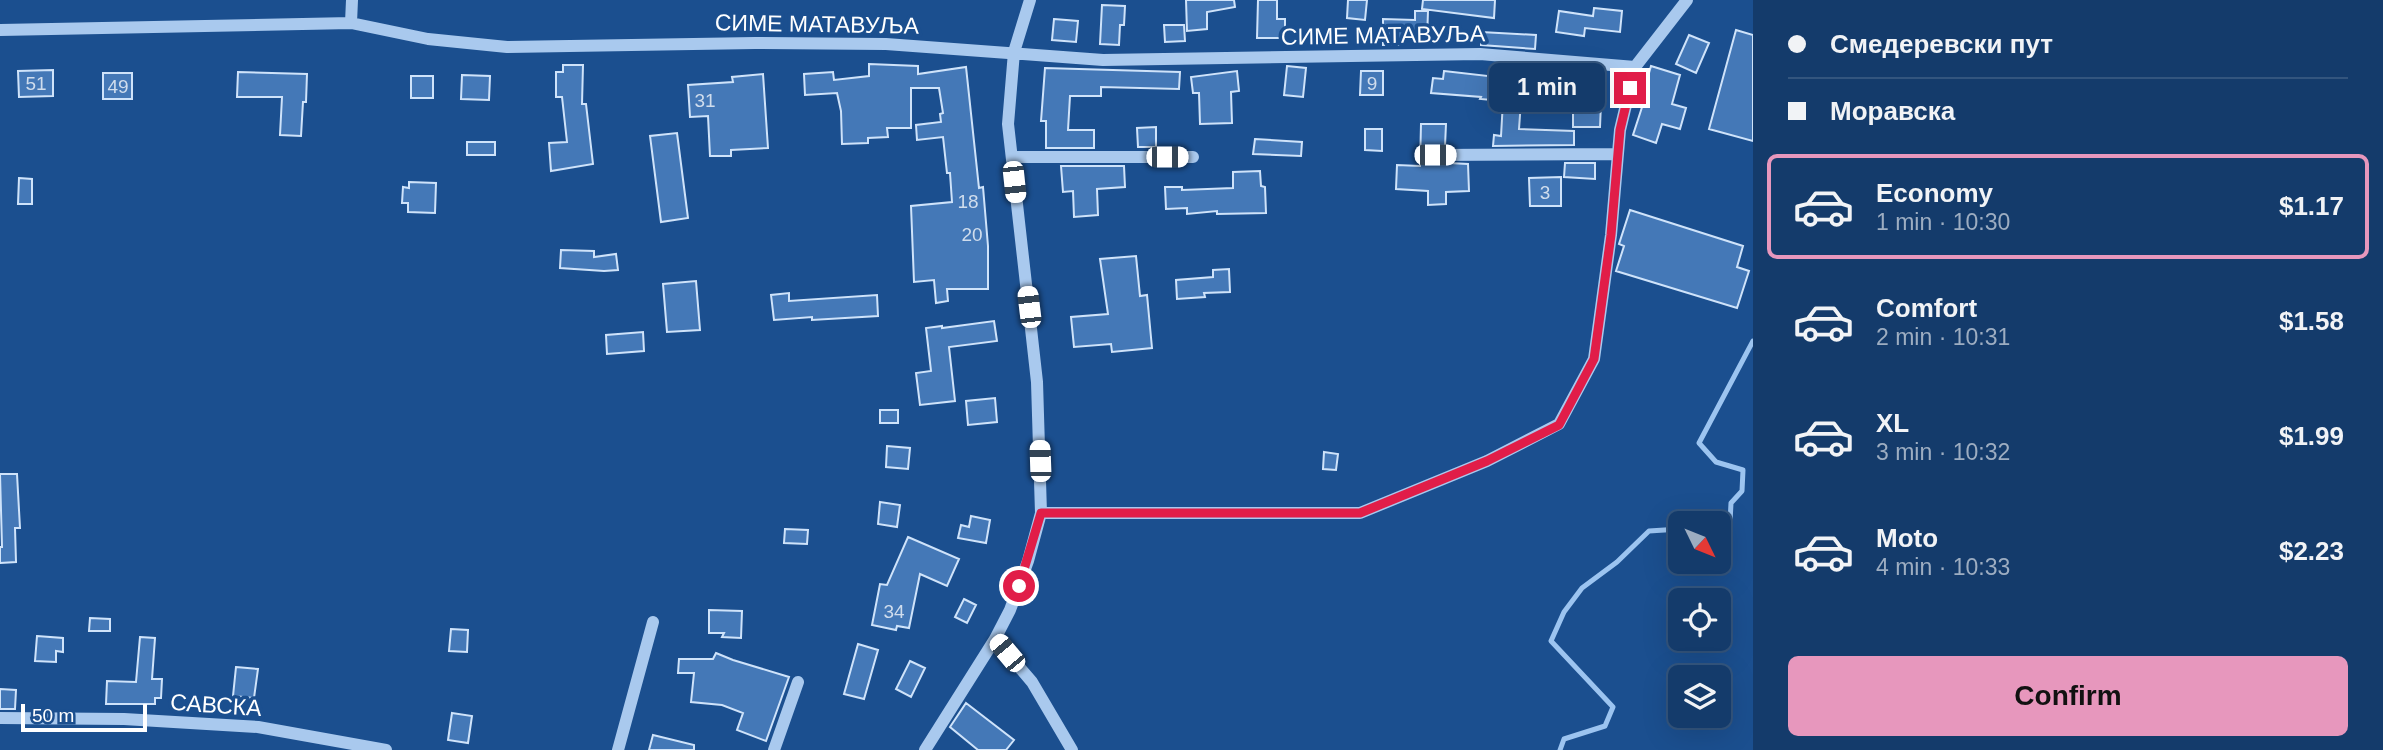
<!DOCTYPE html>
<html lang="en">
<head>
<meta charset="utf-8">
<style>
	body { margin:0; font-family:Arial,sans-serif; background:#1d4271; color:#f1f3f6; height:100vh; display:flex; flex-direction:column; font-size:26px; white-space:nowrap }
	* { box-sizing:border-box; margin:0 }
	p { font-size:23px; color:#9dadc1 }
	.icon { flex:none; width:38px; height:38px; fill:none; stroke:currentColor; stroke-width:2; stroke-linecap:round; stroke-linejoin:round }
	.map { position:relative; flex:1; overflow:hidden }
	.drawer { display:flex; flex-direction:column; background:#143b6b; width:630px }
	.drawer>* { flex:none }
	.hud { display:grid; align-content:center; height:154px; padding:0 35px; background:#143b6b }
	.needle { width:46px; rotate:133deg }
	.buttons { position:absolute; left:1668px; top:511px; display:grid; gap:14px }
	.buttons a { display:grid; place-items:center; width:63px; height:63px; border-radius:10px; background:#143b6b; box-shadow:0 7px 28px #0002,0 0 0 2px #33557e; font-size:35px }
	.scale { position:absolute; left:21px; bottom:18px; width:126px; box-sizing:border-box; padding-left:7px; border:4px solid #fff; border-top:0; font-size:19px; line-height:24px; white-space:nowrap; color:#fff; -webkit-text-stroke:5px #1b4f8f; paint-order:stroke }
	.end { position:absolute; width:32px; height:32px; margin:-16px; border:9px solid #e11d48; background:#fff; box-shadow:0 0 0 4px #fff }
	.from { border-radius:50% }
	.bubble { position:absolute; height:49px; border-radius:10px; background:#143b6b; box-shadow:0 7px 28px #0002,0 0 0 2px #33557e; font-size:23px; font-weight:800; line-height:49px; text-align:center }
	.car { position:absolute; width:21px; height:42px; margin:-21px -10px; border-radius:9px; box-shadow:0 0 5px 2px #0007; background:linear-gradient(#fff 24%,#345 0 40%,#fff 0 76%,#345 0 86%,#fff 0) }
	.hud b { display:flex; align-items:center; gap:24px; height:66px; font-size:26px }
	.hud b+b { border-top:2px solid #33557e }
	.hud i { width:18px; height:18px; background:#f1f3f6 }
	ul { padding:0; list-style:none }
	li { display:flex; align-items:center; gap:21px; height:105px; margin:0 14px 10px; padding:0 21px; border:4px solid transparent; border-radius:10px }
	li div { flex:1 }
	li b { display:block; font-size:26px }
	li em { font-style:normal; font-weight:800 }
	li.selected { border-color:#e797bd }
	li>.icon { width:63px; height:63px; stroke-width:1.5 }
	.primary-button { display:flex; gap:14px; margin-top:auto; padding:14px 35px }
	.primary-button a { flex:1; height:80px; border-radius:10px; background:#e797bd; color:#111; font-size:28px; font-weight:800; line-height:80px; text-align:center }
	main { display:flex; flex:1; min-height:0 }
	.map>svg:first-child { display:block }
</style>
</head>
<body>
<main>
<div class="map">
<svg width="1753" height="750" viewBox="0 0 1753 750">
	<rect width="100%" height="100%" fill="#1b4f8f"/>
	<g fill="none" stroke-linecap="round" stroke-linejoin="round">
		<path stroke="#9cc4f0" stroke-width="5" d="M1718,561H1723L1729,542L1731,503L1742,491L1743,470L1716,462L1699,443L1753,341
			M1560,750L1564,739L1605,726L1613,707L1551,641L1564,612L1582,588L1617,562L1649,531L1680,529"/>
	</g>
	<path fill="#4478b7" stroke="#cfe3fa" stroke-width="2" d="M1186,0H1234L1235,7L1207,12V29L1187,31Z
		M1258,0H1277V19H1285V38H1257Z
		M1348,0H1367L1365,20L1347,18Z
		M1423,0H1495L1494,18L1422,9Z
		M1102,5L1125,6L1124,25H1120L1119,45L1100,44Z
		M1594,8L1622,11L1620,32L1585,28L1584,36L1556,32L1559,11L1593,16Z
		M1415,11H1428L1427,40L1402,39V45H1383V19L1415,20Z
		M1054,19L1078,21L1076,42L1052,40Z
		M1164,25H1184L1185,41L1165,42Z
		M1736,30L1753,35V141L1709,129Z
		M1481,32L1536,35L1535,49L1481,45Z
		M1689,35L1709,43L1696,73L1676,64Z
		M869,64L918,66V74L966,67L979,188L983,187L988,246V289H947L948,301L936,303L934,280L914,282L911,206L952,202L950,173H947L943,137L917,140L916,125L941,122L940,114L943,113L939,88H911V128H887L888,137L868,138V143L842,144L841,111L837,93L805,95L804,74L833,72L834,80L869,76Z
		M563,65H583L582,104H586L593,164L551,171L549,143L567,142L562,97H556V72H563Z
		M1287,66L1306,68L1303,97L1284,95Z
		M1651,66L1680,75L1672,104L1686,108L1680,129L1662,124L1656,143L1633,135L1646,95L1643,94Z
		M1045,68L1180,72L1179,89L1101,87V96H1070L1068,130H1094V148H1046V121H1041Z
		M53,70V96L19,97L18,71Z
		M1237,71L1239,91L1231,92L1232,123L1200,124L1199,93H1193L1191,77Z
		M1361,71H1383V95H1360Z
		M1444,71L1496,77V71L1523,74L1522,83L1564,84L1565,74L1578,75L1576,102L1521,101L1519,129L1574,131V145L1493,146L1494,135L1501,136L1503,101L1480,99L1481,97L1431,93L1433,78L1443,79Z
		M238,72L307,74L306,102H303L301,136L280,135L282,97H237Z
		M103,73H132V99H103Z
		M763,74L768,148L731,150V156H710L708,116L690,117L688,85L733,82L732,77Z
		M462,75L490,76L489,100L461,99Z
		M411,76H433V98H411Z
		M1573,103H1601L1600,127H1573Z
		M1421,124H1446L1445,146H1434L1428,150L1426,156L1430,162L1468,164L1469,191L1446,192V204L1428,205V191L1396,189L1397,165L1420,166Z
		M1156,127V147H1138L1137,128Z
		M1365,129H1382V151L1365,150Z
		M677,133L688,218L661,222L650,136Z
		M1255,139L1302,142L1301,156L1253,154Z
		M467,142H495V155H467Z
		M1565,163H1595V179L1564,177Z
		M1061,166H1124L1125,187L1097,189L1098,215L1074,217L1073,191L1063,192Z
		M1260,171L1261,186L1265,187L1266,213L1217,214V211L1187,214V208L1166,209L1165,187H1182V190L1233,188V172Z
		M1561,177V206H1530L1529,178Z
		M19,178L32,179V204H18Z
		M409,182L436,183L435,213L408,212V203H402L403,187L409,188Z
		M1630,210L1743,246L1737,267L1749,271L1737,308L1616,271L1624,246L1619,244Z
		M561,250L594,251V257L616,254L618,270L604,271L560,268Z
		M1136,256L1140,296L1147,295L1152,348L1112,352L1111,344L1074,347L1071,317L1108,314L1100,259Z
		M1229,269L1230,292L1204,293L1205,297L1177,299L1176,280L1213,277V270Z
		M696,281L700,330L667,332L663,284Z
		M789,293V301L877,295L878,316L812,320V317L774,320L771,295Z
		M994,321L997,341L949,347L955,401L920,405L916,373L931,371L926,328L942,326V328Z
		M643,332L644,351L607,354L606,335Z
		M995,398L997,422L968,425L966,401Z
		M880,410H898V423H880Z
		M887,446L910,448L908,469L886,467Z
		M1324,452L1338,454L1336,470L1323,469Z
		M0,474H17L20,528H15L16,562L0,563V547H2Z
		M880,502L900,505L897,527L878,524Z
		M971,516L990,520L986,543L958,538L961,525L969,527Z
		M785,529L808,530L807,544L784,543Z
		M908,537L959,559L947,586L920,574L909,628L897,626L896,630L872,625L880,584L887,585Z
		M964,599L976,605L967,623L955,617Z
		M709,610L742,611L741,638L722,637L724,633H709Z
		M90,618L110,619V631H89Z
		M451,629L468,630L467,652L449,651Z
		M37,636L63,638V652L56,651V662L35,661Z
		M140,637L155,638L152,679H162L161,698H155V704H106L107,681L136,682Z
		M858,644L878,650L864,699L844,694Z
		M716,653L733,660L789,677L766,741L737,730L743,713L722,705L691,702L694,673H678L679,659H713Z
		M910,661L925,668L911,697L896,689Z
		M236,667L258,669L254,698L233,696Z
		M0,689L16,690L15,709H0Z
		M966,703L1014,740L1006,750H978L950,727Z
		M452,713L472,716L468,743L448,740Z
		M653,735L694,745V750H649Z"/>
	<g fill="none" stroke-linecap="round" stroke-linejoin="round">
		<path stroke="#a9c9ee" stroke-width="12" d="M351,23L352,0
			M0,30L351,23L428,39L507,47L755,43L886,44L1103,60L1480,54L1635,67
			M1435,155L1618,154
			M1012,157H1193
			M1041,513H1360L1487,461L1559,424L1594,359L1611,235L1620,130L1635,67L1687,0
			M995,639L1032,682L1072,750
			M0,718L124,719L258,727L386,750
			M618,750L653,622
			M774,750L798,682
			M925,750L995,639L1010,610L1028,561L1041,513L1037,382L1008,124L1014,52L1030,0"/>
	</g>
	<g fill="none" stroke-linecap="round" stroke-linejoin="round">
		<path stroke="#e11d48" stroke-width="9" d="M1019,586L1041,513H1360L1487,461L1559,425L1594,359L1611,235L1620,130L1630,88"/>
	</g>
	<g text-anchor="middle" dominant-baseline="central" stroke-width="7" stroke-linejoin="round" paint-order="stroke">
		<g font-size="19" fill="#d0dded">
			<text x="36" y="83">51</text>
			<text x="1372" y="83">9</text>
			<text x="118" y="86">49</text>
			<text x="705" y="100">31</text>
			<text x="1545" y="192">3</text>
			<text x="968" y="201">18</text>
			<text x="972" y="234">20</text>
			<text x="894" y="611">34</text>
		</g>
		<g font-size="23" fill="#fff" stroke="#1b4f8f">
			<text transform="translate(817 24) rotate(1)">СИМЕ МАТАВУЉА</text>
			<text transform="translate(1383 35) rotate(-1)">СИМЕ МАТАВУЉА</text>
			<text transform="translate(216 705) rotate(4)">САВСКА</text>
		</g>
	</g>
</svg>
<div class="buttons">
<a><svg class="needle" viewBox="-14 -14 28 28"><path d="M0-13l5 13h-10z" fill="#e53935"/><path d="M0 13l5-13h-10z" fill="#9dadc1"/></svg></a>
<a><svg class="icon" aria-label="locate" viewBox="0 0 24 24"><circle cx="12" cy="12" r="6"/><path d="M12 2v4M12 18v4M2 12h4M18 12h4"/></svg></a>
<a><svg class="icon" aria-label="layers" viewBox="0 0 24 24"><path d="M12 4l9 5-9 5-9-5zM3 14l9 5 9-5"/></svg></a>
</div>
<div class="scale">50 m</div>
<i class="end from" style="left:1019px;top:586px"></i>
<i class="end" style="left:1630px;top:88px"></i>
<div class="bubble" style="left:1489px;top:63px;width:116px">1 min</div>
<i class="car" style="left:1435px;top:155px;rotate:90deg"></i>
<i class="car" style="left:1167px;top:157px;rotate:90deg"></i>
<i class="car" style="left:1014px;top:182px;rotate:174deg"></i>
<i class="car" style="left:1029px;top:307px;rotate:353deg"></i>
<i class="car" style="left:1040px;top:461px;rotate:358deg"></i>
<i class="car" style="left:1007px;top:653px;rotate:320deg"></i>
</div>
<section class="drawer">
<div class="hud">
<b><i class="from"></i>Смедеревски пут</b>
<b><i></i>Моравска</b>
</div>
<ul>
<li class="selected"><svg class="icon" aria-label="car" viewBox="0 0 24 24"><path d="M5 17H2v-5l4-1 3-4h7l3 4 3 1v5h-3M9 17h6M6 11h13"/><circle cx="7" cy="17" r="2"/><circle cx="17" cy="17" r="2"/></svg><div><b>Economy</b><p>1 min · 10:30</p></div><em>$1.17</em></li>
<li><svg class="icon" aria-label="car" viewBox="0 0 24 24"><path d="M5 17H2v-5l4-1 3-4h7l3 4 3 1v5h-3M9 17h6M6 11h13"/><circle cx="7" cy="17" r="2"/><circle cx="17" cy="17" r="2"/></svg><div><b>Comfort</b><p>2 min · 10:31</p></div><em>$1.58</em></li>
<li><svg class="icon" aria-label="car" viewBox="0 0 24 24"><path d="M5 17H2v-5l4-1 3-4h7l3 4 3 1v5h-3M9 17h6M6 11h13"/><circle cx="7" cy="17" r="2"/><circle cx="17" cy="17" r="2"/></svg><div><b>XL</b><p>3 min · 10:32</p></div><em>$1.99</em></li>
<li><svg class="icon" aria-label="car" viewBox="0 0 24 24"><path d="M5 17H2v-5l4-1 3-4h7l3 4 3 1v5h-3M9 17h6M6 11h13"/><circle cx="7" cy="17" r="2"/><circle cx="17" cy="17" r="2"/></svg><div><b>Moto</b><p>4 min · 10:33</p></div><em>$2.23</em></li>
</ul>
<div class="primary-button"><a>Confirm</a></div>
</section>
</main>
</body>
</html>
